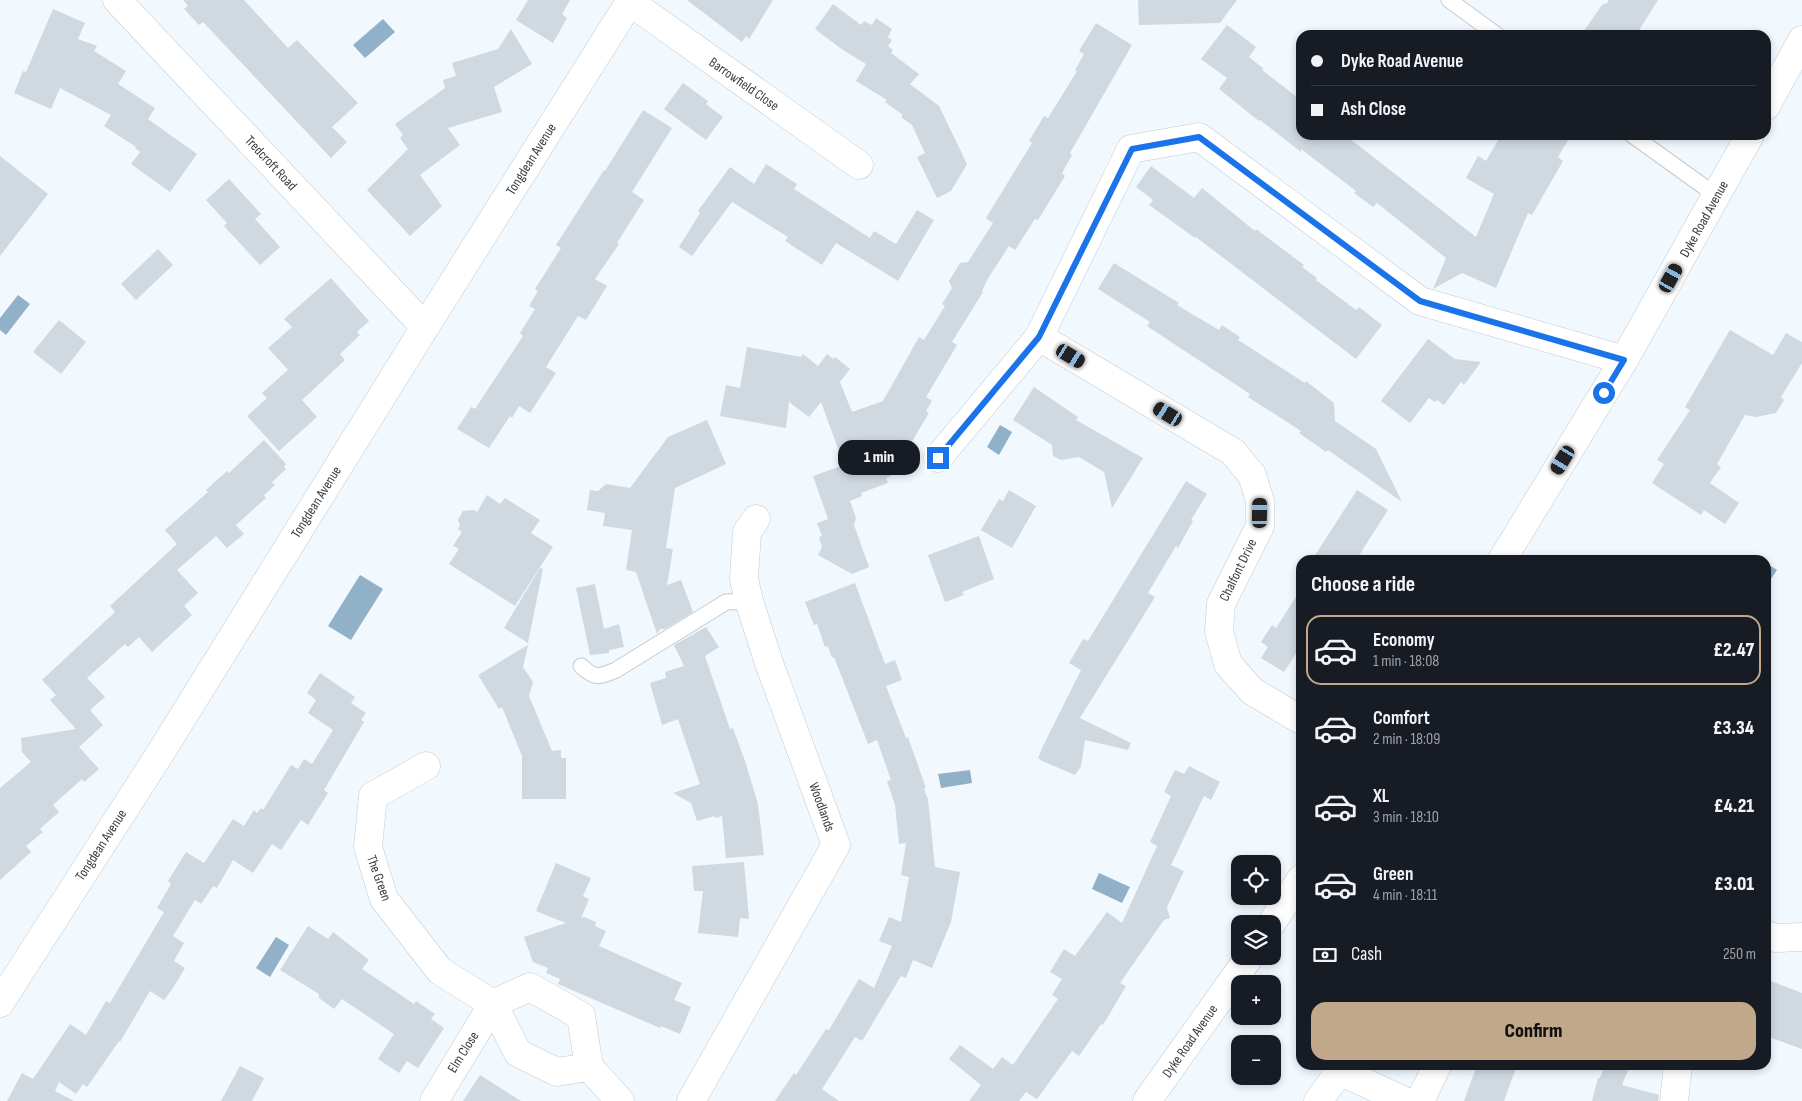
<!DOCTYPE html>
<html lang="en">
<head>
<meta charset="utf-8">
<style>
	body { margin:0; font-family:"Sofia Sans Condensed",sans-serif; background:#242831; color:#f1f3f6; height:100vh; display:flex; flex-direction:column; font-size:19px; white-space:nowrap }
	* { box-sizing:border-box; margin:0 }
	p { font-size:16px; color:#9ea1a6 }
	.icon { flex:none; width:28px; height:28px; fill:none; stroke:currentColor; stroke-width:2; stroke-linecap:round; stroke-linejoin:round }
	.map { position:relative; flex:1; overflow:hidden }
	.drawer { position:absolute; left:1296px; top:555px; width:475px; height:515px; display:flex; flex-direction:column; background:#171b24; border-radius:15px; box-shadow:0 2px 8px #0003 }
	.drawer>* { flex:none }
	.hud { position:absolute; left:1296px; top:30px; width:475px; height:110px; border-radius:15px; box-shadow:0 2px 8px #0003; display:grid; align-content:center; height:110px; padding:0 15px; background:#171b24 }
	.fabs { position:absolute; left:1231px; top:855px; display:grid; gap:10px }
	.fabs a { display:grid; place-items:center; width:50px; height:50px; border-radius:10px; background:#171b24; box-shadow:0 2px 8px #0003; font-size:25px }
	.end { position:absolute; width:22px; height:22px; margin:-11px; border:6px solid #1a73e8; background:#fff; box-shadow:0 0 0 2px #fff }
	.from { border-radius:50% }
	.bubble { position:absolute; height:35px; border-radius:15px; background:#171b24; box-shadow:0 2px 8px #0003; font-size:16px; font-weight:800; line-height:35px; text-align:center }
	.car { position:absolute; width:15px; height:30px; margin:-15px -8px; border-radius:6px; box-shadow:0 0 4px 1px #0007; background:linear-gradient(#222 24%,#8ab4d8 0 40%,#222 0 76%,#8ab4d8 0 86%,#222 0) }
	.hud b { display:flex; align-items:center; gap:18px; height:48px; font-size:19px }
	.hud b+b { border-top:1px solid #363941 }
	.hud i { width:12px; height:12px; background:#f1f3f6 }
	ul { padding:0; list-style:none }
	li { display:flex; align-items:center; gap:15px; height:70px; margin:0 10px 8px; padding:0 5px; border:2px solid transparent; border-radius:15px }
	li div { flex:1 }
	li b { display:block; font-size:19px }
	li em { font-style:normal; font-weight:800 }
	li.active { border-color:#c2a88a }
	li>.icon { width:45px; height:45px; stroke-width:1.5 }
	h2 { padding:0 15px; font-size:22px; line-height:60px }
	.pay { display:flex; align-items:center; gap:12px; height:55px; padding:0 15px; font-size:19px }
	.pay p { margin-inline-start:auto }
	.cta { display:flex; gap:10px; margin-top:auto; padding:10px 15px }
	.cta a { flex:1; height:58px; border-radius:15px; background:#c2a88a; color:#111; font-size:20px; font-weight:800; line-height:58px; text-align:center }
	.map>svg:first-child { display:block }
</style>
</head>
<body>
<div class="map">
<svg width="1802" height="1101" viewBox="0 0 1802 1101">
	<rect width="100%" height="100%" fill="#f1f8fe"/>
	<path fill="#91b1c9" d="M383,19L395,32L365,58L353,45Z
		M18,295L30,304L6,335L0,330V318Z
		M1000,425L1012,432L999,455L987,447Z
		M1766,563L1777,570L1766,586Z
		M360,575L383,589L351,640L328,626Z
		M970,770L972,783L941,788L938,774Z
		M1099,873L1130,887L1122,903L1092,889Z
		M276,937L289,945L270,977L256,968Z"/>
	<path fill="#d0d9e0" d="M183,0H244L288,48L297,40L358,103L332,127L347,142L331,158L203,22L199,25L184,9L188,6Z
		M528,0H570L562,14L567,18L553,43L516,20Z
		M687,0H773L749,39L746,36L742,42Z
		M1138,0H1237L1220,23L1139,25Z
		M1609,0H1658L1636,35H1581L1602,5L1607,3Z
		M833,4L861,25L864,21L872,25L876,18L892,29L888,37L892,40L888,46L893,50L891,53L919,74L910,84L939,106L967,164L951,191L937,198L917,157L925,153L912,125L901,117L903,115L885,102L887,100L856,81L866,64L840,48L815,29Z
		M53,9L85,23L78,39L97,46L94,51L126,71L118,84L155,108L148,119L197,154L170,192L131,164L140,152L135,148L136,147L104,126L111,115L60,88L51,109L14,93L23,71L26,72Z
		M1096,23L1132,45L1070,153L1072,155L1062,173L1065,176L1038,220L1035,219L1015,250L1009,246L987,280L982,291L983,292L952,342L957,345L926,397L932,401L926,411L929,413L891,476L886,478L888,483L861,493L862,496L850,501L856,518L854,525L869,567L852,574L818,555L822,547L819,537L822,536L817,523L828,519L813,476L844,465L821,402L809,417L789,402L786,428L720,416L726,385L740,388L747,347L801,357L803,354L818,366L827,354L833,359L835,357L850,369L840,382L852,412L883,401L919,337L924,340L945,306L942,304L952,288L949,281L960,263L968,262L993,223L986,218L1032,143L1029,141L1044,116L1048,118L1077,71L1075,70L1084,54L1079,51Z
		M1227,25L1256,47L1249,57L1264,69L1262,70L1301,100V135H1345L1476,237L1494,194L1466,178L1478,156L1486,161L1501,135H1571L1558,157L1563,161L1532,215L1528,213L1496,288L1462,273L1433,289L1446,258L1377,203L1373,207L1354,193L1356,191L1301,149V152L1260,120L1259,121L1219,89L1227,78L1201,59Z
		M511,29L532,64L494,87L502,112L448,128L460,145L420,175L442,206L410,236L367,190L408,149L400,138L403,135L395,124L445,88L443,80L456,76L452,63L498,49Z
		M683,83L708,101L706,104L723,117L706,140L664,109Z
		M643,110L672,128L632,192L644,200L617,243L619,244L595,279L607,286L586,320L578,316L546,367L556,373L530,413L519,406L512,418L510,416L489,448L457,429L471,407L475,409L523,336L520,333L535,309L529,306L538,291L535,289L561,248L556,245L604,170L605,171Z
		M0,156L48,194L0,256Z
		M766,164L797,184L794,189L870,238L874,231L896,244L917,210L934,220L898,281L836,243L822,265L785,241L788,237L732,202L692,256L679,247L700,213L698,211L730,167L754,184Z
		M1151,166L1194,198L1202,188L1255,231L1256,229L1304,265L1302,267L1317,278L1316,280L1356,310L1359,307L1382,325L1356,359L1196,237L1195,238L1149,205L1153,200L1136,187Z
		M229,179L261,214L255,219L280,247L260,265L224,226L227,223L206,200Z
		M158,249L173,265L136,300L121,284Z
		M1114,263L1179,303L1177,305L1219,330L1222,325L1240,337L1238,340L1305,383L1306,381L1334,403L1335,421L1376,449L1402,502L1328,450L1326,452L1299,433L1301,431L1248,397L1250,394L1147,326L1150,322L1098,289Z
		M331,278L369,321L357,332L360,335L340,354L345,360L302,400L317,417L279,451L247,416L267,398L262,393L288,370L268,348L292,327L284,319Z
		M59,320L86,342L61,374L33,352Z
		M1730,330L1773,355L1786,333L1802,342V363L1781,397L1784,400L1776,413L1756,417L1745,415L1717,464L1721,467L1710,483L1739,503L1725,524L1704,510L1701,515L1652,483L1664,464L1657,460L1690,410L1685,407Z
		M1428,339L1455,359L1481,362L1464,385L1461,382L1444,405L1437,400L1435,402L1429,398L1410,423L1381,401Z
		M1034,387L1078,417L1076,420L1143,458L1112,508L1104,472L1079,457L1061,460L1053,456L1052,445L1013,420Z
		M707,420L726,464L675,488L666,548L673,549L667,585L681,580L693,612L665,629H660L657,634L636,572L626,570L632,530L603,526L605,513L587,510L590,490L598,491L606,484L630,488L668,437Z
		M264,440L286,464L284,467L286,469L272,482L275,485L264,495L266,498L236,525L244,534L227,548L216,536L177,570L198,593L184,606L192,615L152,652L139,637L128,647L125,644L87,678L105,697L90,710L103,725L79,747L99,769L84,782L82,779L53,805L59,812L40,829L43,832L26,846L31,852L0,880V788L31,762L22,752L21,738L76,729L50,700L56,695L42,680L115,612L110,606L177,544L165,530L208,492L206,490L227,471L229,473Z
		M1186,481L1207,494L1191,520L1193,521L1178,548L1176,546L1148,593L1155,597L1080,718L1131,743L1128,750L1085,740L1081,766L1075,775L1042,761L1038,758L1043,746L1081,670L1069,663L1083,639L1088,641Z
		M1009,490L1036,506L1012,548L981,530L999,499L1003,501Z
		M1357,490L1388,510L1356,560H1312Z
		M487,495L500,504L505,498L540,520L531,533L553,547L515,606L449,564L459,549L453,546L462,532L458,529L460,525L458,520L463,511L474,510L477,512Z
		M979,536L994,579L962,592L964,595L945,602L928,555Z
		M540,568L543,569L528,643L504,628Z
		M855,583L885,664L895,660L902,680L886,686L906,738L908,737L926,788L924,789L928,799L935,867L960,872L951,922L932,968L913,960L906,978L901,976L862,1041L855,1037L822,1089L839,1101H775L794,1073L796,1075L826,1029L829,1030L859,979L874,988L892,946L879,941L889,917L901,922L909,877L901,875L906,843L899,844L895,805L887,781L891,780L877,740L868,744L834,657L832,658L828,646L825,647L817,624L814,625L805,602Z
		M595,584L604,629L619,624L624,647L609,650V653L590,655L576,588Z
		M1301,589V646L1284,672L1261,658L1268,647L1261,642L1272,625L1276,628Z
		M706,627L719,647L705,656L730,729L733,728L745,761L758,804L764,855L726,858L722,816L715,818V816L697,821L691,803L673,793L700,784L678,719L662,725L650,683L666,678L665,672L684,666L674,645Z
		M528,645L523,667L533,682L529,696L552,751L561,750V758H566V799H522V756L502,707L499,709L478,675Z
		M320,673L355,697L351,703L366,713L361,720L364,722L324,790L328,793L308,825L301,820L281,850L272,844L253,873L233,860L217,888L213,886L201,904L195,900L173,936L184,943L174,961L185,968L173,988L164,1000L150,991L120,1042L119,1041L87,1087L83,1084L76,1094L59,1082L55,1091L74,1101H7L22,1073L33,1079L70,1024L86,1035L106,1001L110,1003L164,912L157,908L171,884L168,881L186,852L204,863L233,819L244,826L254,810L257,813L261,808L263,810L291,765L298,769L304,759L312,764L333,730L308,713L316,700L307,693Z
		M1189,766L1220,782L1211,800L1204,796L1171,865L1184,871L1167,907L1170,918L1164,920L1120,983L1126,986L1103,1025L1101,1024L1079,1056L1072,1051L1037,1099L1026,1092L1019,1101H969L981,1085L949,1059L960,1045L993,1069L1002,1057L1013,1065L1058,999L1052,995L1062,979L1050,972L1064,949L1075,956L1107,912L1122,923L1157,846L1150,842L1171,796L1164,792L1175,770L1184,774Z
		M744,862L749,919L740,918L738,937L698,933L703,891H694L692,866Z
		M556,863L591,878L583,896L589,899L581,918L584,917L596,922L595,926L606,931L599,946L682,983L674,1000L691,1007L680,1034L661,1026L660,1028L558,984L560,979L546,973L548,968L533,962L524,937L566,923L536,911Z
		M308,926L328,939L333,932L369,960L362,969L414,1004L416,1001L435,1014L431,1019L444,1028L418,1068L407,1061L399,1073L378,1059L394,1034L342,999L334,1009L319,998V994L280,970Z
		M1766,979L1802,993V1049L1766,1036Z
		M1477,1065H1517L1504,1101H1464Z
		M1605,1065H1630L1622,1085L1659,1095L1658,1101H1592L1598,1078H1600Z
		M240,1066L264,1078L252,1101H221Z
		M480,1075L521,1101H463Z"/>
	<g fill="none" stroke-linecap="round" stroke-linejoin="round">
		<defs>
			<path id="lane" d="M1449,0L1497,35
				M1632,135L1717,196
				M581,666C595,679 599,677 616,670L726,602L749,601"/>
			<path id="street" d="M117,0L425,327
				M630,2L859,165
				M938,458L1039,337
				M1301,720L1252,691L1228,664L1219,631L1221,604L1260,526V501L1252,475L1233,452L1039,337L1131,149L1199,137L1420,301L1624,360
				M426,766L373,796L368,847L384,899L440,971L493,1004
				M1766,935L1776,938L1802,937
				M0,1003L161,752L425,327L631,0
				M493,1004L530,987L581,1016L589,1067L620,1101
				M493,1004L518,1053L557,1072L589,1067
				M1340,1071L1404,1101
				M434,1101L493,1004
				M691,1101L836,845L769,663L749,601L744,579L747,532L756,519
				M1318,1101L1340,1071V1065
				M1420,1101L1437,1066
				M1674,1101L1678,1065"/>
			<path id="secondary" d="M1766,106L1802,40
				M1502,560L1624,360L1750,135
				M1271,924L1301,879
				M1147,1101L1250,956"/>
		</defs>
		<use href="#lane" stroke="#c3cbd2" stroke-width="17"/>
		<use href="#street" stroke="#c3cbd2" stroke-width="29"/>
		<use href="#secondary" stroke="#c3cbd2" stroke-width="29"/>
		<use href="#lane" stroke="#fff" stroke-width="15"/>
		<use href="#street" stroke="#fff" stroke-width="28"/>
		<use href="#secondary" stroke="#fff" stroke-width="28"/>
	</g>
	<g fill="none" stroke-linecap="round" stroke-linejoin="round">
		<path stroke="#1a73e8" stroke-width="6" d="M938,458L1039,337L1132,149L1199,137L1420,301L1624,360L1604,393"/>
	</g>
	<g text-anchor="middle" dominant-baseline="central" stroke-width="4" stroke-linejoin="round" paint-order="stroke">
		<g font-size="14" fill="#393c3f" stroke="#fff">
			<text transform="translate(744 84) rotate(35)">Barrowfield Close</text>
			<text transform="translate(531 159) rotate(-58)">Tongdean Avenue</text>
			<text transform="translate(271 163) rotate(47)">Tredcroft Road</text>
			<text transform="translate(1704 219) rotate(-61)">Dyke Road Avenue</text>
			<text transform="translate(316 502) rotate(-58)">Tongdean Avenue</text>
			<text transform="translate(1238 570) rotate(-64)">Chalfont Drive</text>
			<text transform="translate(822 807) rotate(70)">Woodlands</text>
			<text transform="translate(101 845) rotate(-57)">Tongdean Avenue</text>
			<text transform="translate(379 878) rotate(70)">The Green</text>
			<text transform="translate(1190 1041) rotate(-55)">Dyke Road Avenue</text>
			<text transform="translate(463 1052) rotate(-58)">Elm Close</text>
		</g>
	</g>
</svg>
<div class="fabs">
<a><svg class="icon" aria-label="locate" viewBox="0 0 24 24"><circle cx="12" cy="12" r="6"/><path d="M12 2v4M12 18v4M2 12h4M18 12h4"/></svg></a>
<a><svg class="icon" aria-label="layers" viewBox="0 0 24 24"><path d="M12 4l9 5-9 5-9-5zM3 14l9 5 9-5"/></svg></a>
<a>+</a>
<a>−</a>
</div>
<i class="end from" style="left:1604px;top:393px"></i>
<i class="end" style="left:938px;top:458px"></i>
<div class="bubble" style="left:838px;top:440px;width:82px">1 min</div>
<i class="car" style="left:1671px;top:278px;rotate:29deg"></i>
<i class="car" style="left:1071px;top:356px;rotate:121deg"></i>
<i class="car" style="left:1168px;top:414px;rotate:301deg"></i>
<i class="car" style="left:1563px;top:460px;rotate:211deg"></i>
<i class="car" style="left:1260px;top:513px;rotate:1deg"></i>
<div class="hud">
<b><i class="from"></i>Dyke Road Avenue</b>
<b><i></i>Ash Close</b>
</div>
<section class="drawer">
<h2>Choose a ride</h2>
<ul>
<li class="active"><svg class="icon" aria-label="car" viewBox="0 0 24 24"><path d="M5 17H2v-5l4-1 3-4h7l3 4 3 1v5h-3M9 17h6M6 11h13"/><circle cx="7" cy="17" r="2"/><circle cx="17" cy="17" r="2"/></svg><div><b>Economy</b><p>1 min · 18:08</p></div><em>£2.47</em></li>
<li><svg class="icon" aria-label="car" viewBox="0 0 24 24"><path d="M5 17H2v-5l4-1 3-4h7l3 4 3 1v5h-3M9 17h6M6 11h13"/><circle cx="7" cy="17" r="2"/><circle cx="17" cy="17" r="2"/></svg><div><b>Comfort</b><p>2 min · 18:09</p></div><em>£3.34</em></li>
<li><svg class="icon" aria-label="car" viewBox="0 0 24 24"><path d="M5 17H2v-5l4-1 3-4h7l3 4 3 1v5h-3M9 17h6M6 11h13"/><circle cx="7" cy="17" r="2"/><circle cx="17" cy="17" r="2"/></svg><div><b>XL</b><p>3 min · 18:10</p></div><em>£4.21</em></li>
<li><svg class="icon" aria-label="car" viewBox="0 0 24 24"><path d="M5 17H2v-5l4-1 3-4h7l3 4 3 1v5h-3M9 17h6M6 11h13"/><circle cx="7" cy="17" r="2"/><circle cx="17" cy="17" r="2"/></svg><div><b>Green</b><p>4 min · 18:11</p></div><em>£3.01</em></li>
</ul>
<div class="pay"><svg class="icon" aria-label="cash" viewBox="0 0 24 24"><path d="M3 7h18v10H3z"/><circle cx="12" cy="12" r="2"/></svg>Cash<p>250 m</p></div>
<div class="cta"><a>Confirm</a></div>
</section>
</div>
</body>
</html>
